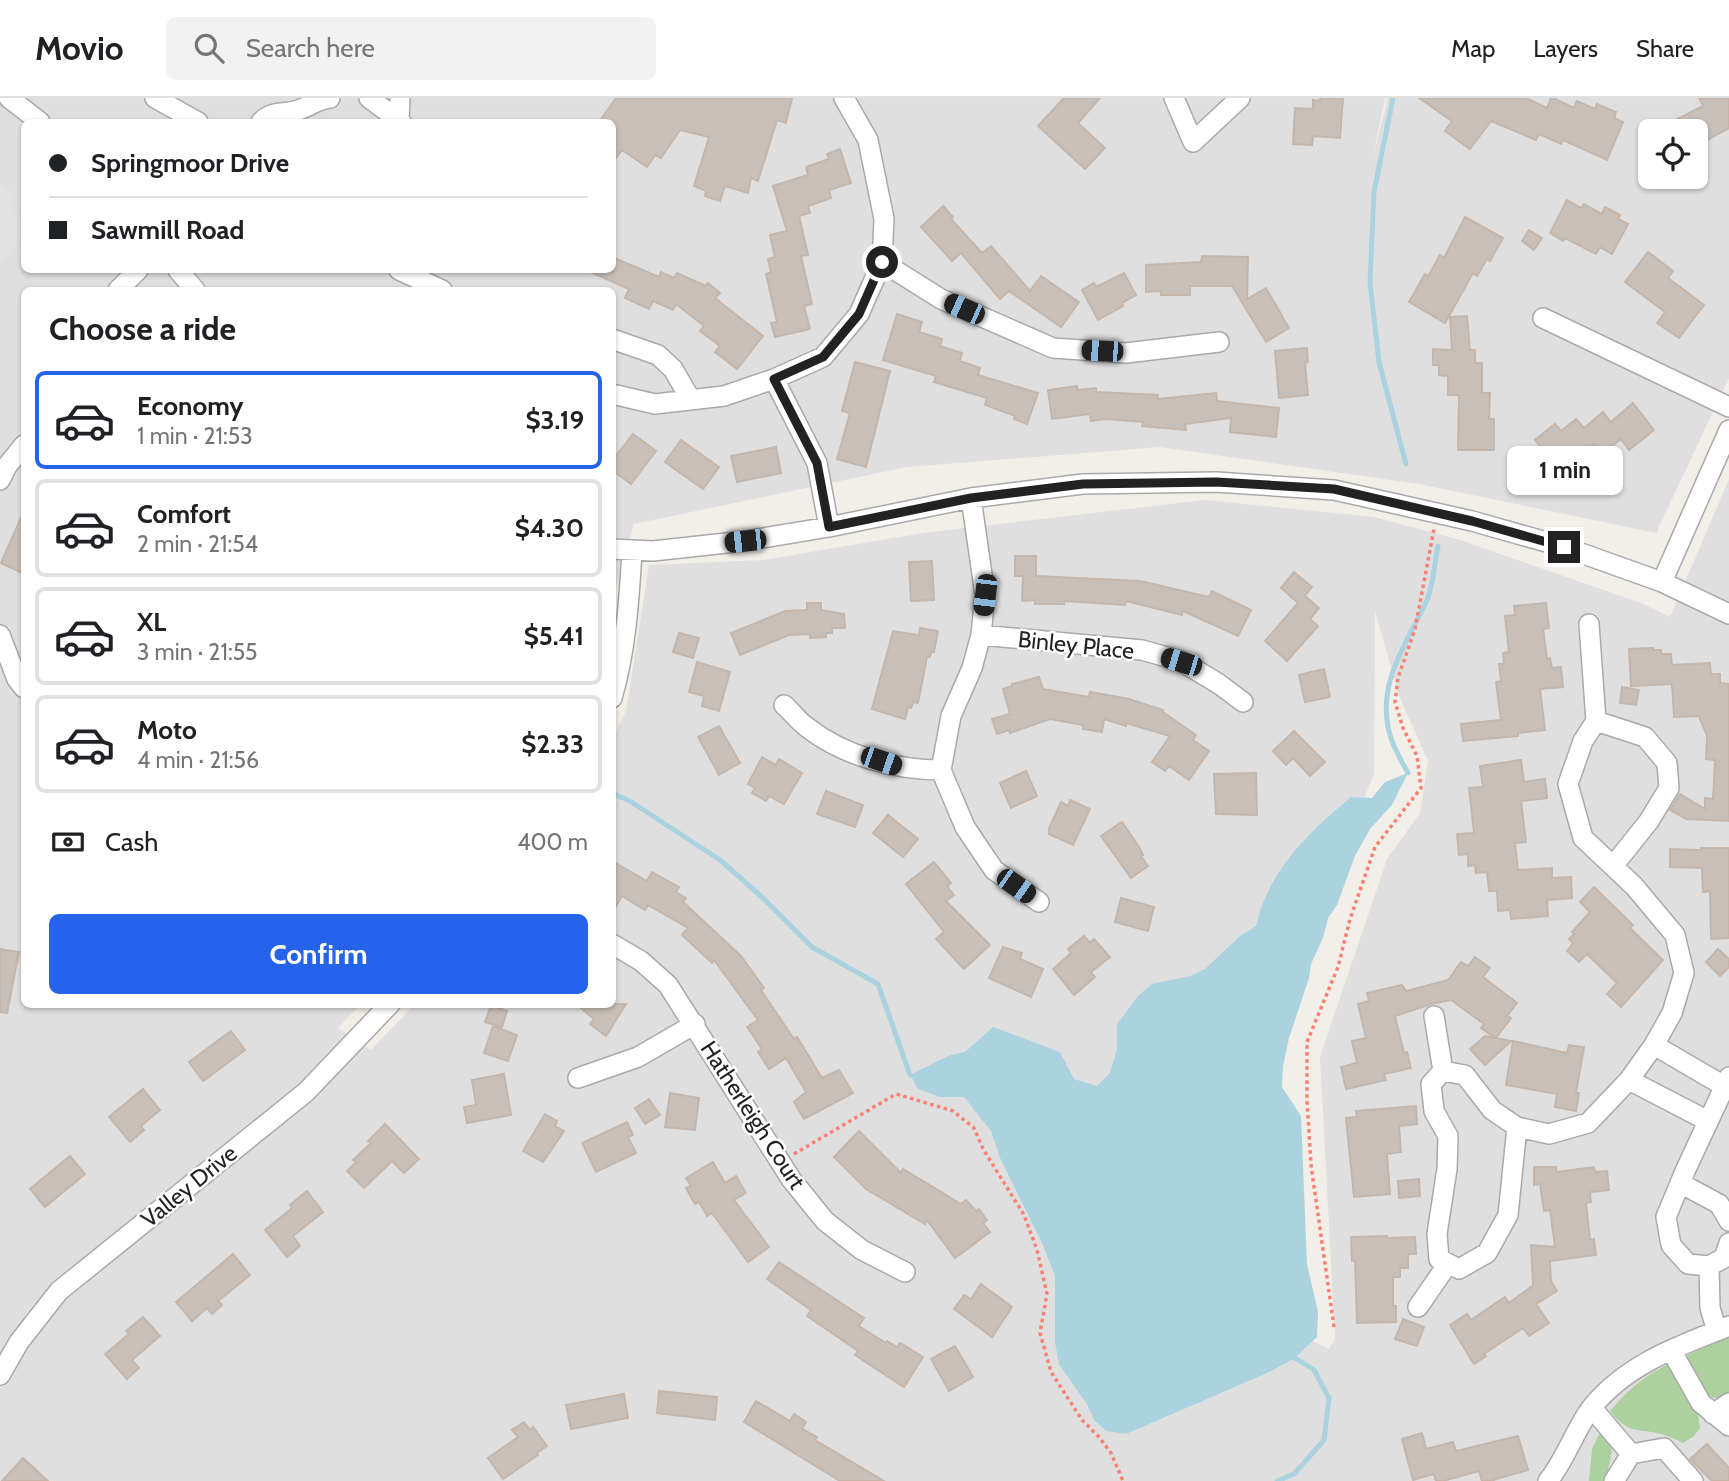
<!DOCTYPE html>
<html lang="en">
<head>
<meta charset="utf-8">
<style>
	body { margin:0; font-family:Cabin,sans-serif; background:#f2f2f2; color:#202124; height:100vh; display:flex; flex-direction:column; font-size:26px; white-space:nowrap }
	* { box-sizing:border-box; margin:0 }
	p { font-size:23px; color:#757577 }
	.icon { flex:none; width:38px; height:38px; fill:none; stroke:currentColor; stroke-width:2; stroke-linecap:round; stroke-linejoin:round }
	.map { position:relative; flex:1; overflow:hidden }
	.panel { position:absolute; left:21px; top:189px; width:595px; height:721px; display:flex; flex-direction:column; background:#fff; border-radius:10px; box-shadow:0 2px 5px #0004 }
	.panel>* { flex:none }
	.top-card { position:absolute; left:21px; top:21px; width:595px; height:154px; border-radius:10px; box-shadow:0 2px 5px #0004; display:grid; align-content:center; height:154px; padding:0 28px; background:#fff }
	.fabs { position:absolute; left:1638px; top:21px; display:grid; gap:14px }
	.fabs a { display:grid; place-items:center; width:70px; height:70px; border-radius:10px; background:#fff; box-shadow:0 2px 5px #0004; font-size:35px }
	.end { position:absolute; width:32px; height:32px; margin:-16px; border:9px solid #222; background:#fff; box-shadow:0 0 0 4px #fff }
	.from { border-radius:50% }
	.bubble { position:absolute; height:49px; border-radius:10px; background:#fff; box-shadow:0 2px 5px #0004; font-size:23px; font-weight:700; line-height:49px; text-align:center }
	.car { position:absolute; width:21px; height:42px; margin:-21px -10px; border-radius:9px; box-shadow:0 0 5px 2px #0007; background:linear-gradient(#222 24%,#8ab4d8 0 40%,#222 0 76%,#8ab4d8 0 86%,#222 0) }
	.top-card b { display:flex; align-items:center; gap:24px; height:66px; font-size:26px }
	.top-card b+b { border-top:2px solid #e0e0e0 }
	.top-card i { width:18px; height:18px; background:#202124 }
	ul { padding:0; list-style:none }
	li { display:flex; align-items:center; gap:21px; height:98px; margin:0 14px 10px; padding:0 14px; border:4px solid #e0e0e0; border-radius:10px }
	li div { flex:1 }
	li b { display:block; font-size:26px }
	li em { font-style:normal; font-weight:700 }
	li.current { border-color:#2563eb }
	li>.icon { width:63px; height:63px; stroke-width:1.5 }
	h2 { padding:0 28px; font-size:32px; line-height:84px }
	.pay { display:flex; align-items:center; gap:18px; height:77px; padding:0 28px; font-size:26px }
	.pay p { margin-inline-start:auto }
	.cta { display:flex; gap:14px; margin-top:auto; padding:14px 28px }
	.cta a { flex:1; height:80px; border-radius:10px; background:#2563eb; color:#fff; font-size:28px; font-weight:700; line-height:80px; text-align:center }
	header { display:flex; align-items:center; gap:42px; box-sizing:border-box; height:98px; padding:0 35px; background:#fff; border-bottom:2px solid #e0e0e0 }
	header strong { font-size:33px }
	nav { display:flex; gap:38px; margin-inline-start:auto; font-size:24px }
	.search { width:490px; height:63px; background:#f2f2f2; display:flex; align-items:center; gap:18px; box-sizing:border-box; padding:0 24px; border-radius:10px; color:#757577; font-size:26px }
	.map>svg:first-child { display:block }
</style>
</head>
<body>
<header>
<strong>Movio</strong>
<div class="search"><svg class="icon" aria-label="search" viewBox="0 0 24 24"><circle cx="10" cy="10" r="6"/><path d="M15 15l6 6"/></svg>Search here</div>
<nav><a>Map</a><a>Layers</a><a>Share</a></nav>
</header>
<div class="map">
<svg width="1729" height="1383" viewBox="0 0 1729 1383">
	<rect width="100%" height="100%" fill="#f2efe9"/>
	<path fill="#e0dfdf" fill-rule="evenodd" d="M0,0H1385L1373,58L1388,0H1729V280L1656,435L1419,386L1160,349L907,369L634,426L613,501L612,192H24V906L360,907L338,930L371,952L414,907L612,906L613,639L626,613L649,467L763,462L923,435L1204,402L1374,419L1460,442L1641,505L1670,519L1729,381V1383H0ZM24,24H612V172H24ZM1650,33H1696V79H1650ZM1375,513L1399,598L1428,663L1420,715L1387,761L1320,959L1335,1241L1329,1251L1169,1174L1374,676Z"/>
	<path fill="#add19e" d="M1729,1238V1296L1719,1301C1699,1297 1694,1275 1686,1258Z
		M1669,1266L1698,1317L1700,1330L1694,1338L1683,1345C1676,1342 1669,1338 1661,1336C1636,1330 1628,1336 1610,1313C1628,1292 1644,1278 1669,1266Z
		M1601,1332L1611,1342C1614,1357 1607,1368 1607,1383H1589L1592,1351Z"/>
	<path fill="#e2e2e2" d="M0,86L16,97L10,106L14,115L24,125V136L0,165Z"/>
	<path fill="#aad3df" d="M1408,675L1392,707L1370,731L1355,758L1337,807L1328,820L1323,840L1311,866L1309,880L1289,940L1283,968L1282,989L1301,1018L1307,1166L1318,1214L1317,1239L1295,1260L1267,1275L1126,1336L1106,1333L1094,1322L1088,1308L1059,1266L1055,1244V1178L1042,1145L1000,1060L991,1033L964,999H940L918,991L910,977L950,957L965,954L993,929L1060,954L1074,981L1097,988L1110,975L1117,951V926L1139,897L1152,886L1190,878L1205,871L1240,838L1256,828C1268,773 1309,734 1351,699L1372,700L1385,684Z"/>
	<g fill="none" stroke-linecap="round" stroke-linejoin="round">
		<path stroke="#aad3df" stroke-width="5" d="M1393,0L1374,94L1370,185L1379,264L1406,366
			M1408,675C1402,664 1395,652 1391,640C1374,588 1406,547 1427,502C1434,486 1434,465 1438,448
			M612,695L630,703L720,762L762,799L812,849L878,886L910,977
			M1277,1383L1294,1376L1324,1342L1329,1300L1314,1272L1295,1260"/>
	</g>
	<path fill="#c7bfb8" stroke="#c4b6ab" stroke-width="2" d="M616,0H792L786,25L777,22L758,83L751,80L748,95L725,88L720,103L705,98L706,93L694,88L709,39L680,32L661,60L655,57L647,69L622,52L612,65V24H599Z
		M1064,0H1100L1078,25L1105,50L1085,71L1038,28Z
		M1320,0H1343L1340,40L1313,38L1312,47L1293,46L1295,10L1313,11V2L1320,3Z
		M1419,0H1526L1547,10L1551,0H1553L1574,10L1577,3L1595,11L1597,6L1616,14L1614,20L1623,24L1607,62L1563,42L1561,46L1539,36L1536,42L1491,23L1470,51L1445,33L1452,23Z
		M1699,0H1729V30L1696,48V33H1654L1703,8Z
		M840,51L851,85L829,92L831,100L808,108L810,115L799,118L808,157L801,158L812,206L804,208L810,231L775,239L771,225L777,224L766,176L771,174L768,161L775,159L770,137L787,133L773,88L808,77L806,69L829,61L827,56Z
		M1567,102L1581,110L1584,106L1602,116L1605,109L1620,117L1618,121L1628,126L1612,156L1600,149L1596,156L1565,140L1563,143L1550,135Z
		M943,108L953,119L951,121L982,155L991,148L1030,193L1041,178L1079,204L1061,229L1009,193L1000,201L961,155L952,163L921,129Z
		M1465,119L1503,140L1490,163L1487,161L1477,178L1473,175L1445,225L1409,204L1425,176L1428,178L1440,157L1444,160Z
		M1529,132L1542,140L1534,152L1522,143Z
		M1648,154L1673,173L1668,180L1704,207L1679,240L1657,225L1665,214L1625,184Z
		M1202,158L1248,159L1247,201L1266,190L1289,230L1266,244L1232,188H1190V197H1161V193L1146,194V167L1201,164Z
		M612,159L659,179L661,174L674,180L677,175L706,188L708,185L720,195L715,200L763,238L737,271L715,254L720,248L700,233L704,228L676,206L673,212L653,203L649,211L625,200L629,191L586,172H612Z
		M1124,175L1136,197L1122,205L1123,208L1098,222L1082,192L1094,185L1096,189Z
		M897,216L922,224L919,234L942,241L940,248L962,255L960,263L980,270L978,277L1038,295L1027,326L1014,321L1015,318L985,307L987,300L934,284L936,278L883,262Z
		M1467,218L1470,252H1475V265H1482V295H1490L1489,321H1494V352H1458L1459,297H1448V278L1439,277V267H1433V251L1452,252L1450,219Z
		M1307,250L1308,264L1305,265L1308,297L1279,300L1275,253Z
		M855,264L890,273L866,369L837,361L850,315L842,313Z
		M1077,288V292L1096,290V294L1158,297L1157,301L1216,295L1217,303L1279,310L1276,339L1230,334L1231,320L1185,326L1186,332L1142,328L1143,324L1105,321L1091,323L1090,316L1052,321L1048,292Z
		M1633,305L1654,332L1629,352L1621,341L1602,356L1594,346L1560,373L1535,342L1555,326L1561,333L1576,321L1584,330L1603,314L1611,324Z
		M633,336L656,353L631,386L612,372V363Z
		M681,342L719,369L703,391L665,364Z
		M776,349L781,375L737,384L731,358Z
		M24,413V476L1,465Z
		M1015,458H1036V478L1140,483L1209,499L1212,493L1251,512L1238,538L1183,513L1182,517L1126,503L1125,507L1064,503V506H1035V502L1022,503L1023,478H1015Z
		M932,463L934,502L911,503L909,464Z
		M1294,474L1312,489L1305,498L1319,510L1310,521L1318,528L1287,563L1265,543L1298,505L1281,490Z
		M807,505H821V512L844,516L845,530H832V535H826V539L810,540V536L789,537L740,557L731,535L785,513L807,512Z
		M1546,505L1549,530L1543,531L1547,561L1550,560L1552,570L1561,569L1563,589L1540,591L1545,632L1518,635V638L1463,643L1461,626L1501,622L1496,584L1501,583L1499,566H1504L1503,555L1509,554L1505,518L1515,517L1514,508Z
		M920,530L938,533L934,554H931L930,559H927L918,605L913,604L911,610L908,609L905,621L872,611L893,533L919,537Z
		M679,535L699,540L693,560L673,554Z
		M1653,550V552H1661V556H1671L1672,567L1710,565L1711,576H1720V585L1729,586V723L1686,721L1670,712L1680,696L1705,711V700L1713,701L1715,662L1706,661L1707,638L1699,618L1674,619L1672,586L1631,588L1629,551Z
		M697,564L730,574L719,613L702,608L704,598L689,594Z
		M1324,571L1330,599L1305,604L1299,577Z
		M1039,579L1043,591L1089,599L1090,594L1129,601L1163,612V614L1196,637L1193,642L1209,653L1189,682L1169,668L1165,673L1152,664L1170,638L1126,625V628L1104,621L1102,634L1083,631V627L1050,621L1010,635L1009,632L997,636L992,621L1010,616L1003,591L1012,588V586Z
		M1622,589L1639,592L1636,607L1620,605Z
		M719,628L740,665L719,677L698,639Z
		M1294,633L1325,664L1310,678L1293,660L1286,667L1273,653Z
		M762,659L776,667L779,661L802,675L784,706L769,698L766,703L752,695L755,690L748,686Z
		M1521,662L1524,684L1545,681L1547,700L1521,703L1526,744L1515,745L1518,772L1552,770V780L1571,779L1572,800L1547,802L1548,818L1511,821L1510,812L1498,813L1497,793H1489L1487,774L1476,775L1475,767L1468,768V756L1459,757L1457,736L1474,735L1469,690L1483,689L1480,668Z
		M1026,673L1037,698L1011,710L1000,685Z
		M1256,675L1257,717L1216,716L1214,676Z
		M826,693L863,707L855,729L817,716Z
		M1070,702L1090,711L1073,747L1049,736V730L1061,704L1068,708Z
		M888,717L918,741L903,759L873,735Z
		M1122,724L1139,749L1143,757L1141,758L1148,768L1131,780L1101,738Z
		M1701,750H1729V840L1711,841L1710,793L1703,794L1702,770L1670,769V751L1701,752Z
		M612,763L647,783L652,774L679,789L676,794L686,800L683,804L741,858L764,890L761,892L794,941L797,939L822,980L839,972L853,995L804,1021L794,1004L806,994L786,960L769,971L758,954L762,951L747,929L758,922L714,862L712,865L682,837L688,830L648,807L645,812L622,798L612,815Z
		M934,764L951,785L947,788L954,797L946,803L990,847L964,871L936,841L944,834L906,786Z
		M1594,789L1633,827L1630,830L1663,862L1621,909L1607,896L1617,885L1587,856L1579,864L1567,853L1573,845L1569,841L1574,836L1572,834L1590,814L1580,804Z
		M1121,800L1154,809L1148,833L1115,824Z
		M1084,838L1090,845L1094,841L1110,859L1091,874L1095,879L1074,897L1053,871L1071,855L1068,851Z
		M1003,849L1022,855L1020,861L1043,871L1031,899L989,880Z
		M0,851L19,854L7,915L0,914Z
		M1718,851L1729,861V869L1720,878L1706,864Z
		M1475,859L1490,870L1483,879L1517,905L1507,918L1511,920L1496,940L1511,943L1485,967L1470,951L1485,938L1495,940L1481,930L1484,926L1451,902L1431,906L1395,918L1404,955L1407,954L1411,970L1384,976L1386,982L1346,991L1341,969L1357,965L1352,943L1366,940L1358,906L1369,903L1367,895L1402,887L1406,893L1448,882L1461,864L1468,868Z
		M576,906H626L606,938L590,926L594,921Z
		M491,907L507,913L502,929L485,924Z
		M493,928L517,937L508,963L484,955Z
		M231,933L245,952L203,983L189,964Z
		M1513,943L1567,955L1569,947L1584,949L1576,995H1579L1576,1013L1555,1009L1557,996L1506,987Z
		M504,976L511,1017L467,1025L464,1009L476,1007L472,982Z
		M143,991L160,1012L141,1028L144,1032L130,1044L109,1019Z
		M670,995L699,1000L695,1032L665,1029Z
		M649,1001L660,1017L645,1026L635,1010Z
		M1416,1008L1417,1026L1399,1028L1401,1054L1387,1056L1390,1096L1354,1099L1346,1020L1357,1019L1356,1013Z
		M545,1016L557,1023L555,1028L564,1033L543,1064L523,1053Z
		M627,1024L633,1037L628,1039L636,1055L596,1074L582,1045Z
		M385,1026L419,1061L404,1075L392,1063L364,1090L347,1073L356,1064L353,1062L371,1045L368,1043Z
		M859,1033L901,1075L903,1071L961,1106L966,1102L976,1113L979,1111L987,1122L983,1125L990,1134L955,1160L927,1122L925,1126L866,1091L834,1059Z
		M70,1058L85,1076L45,1109L30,1091Z
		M713,1064L725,1085L736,1078L746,1095L734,1102L769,1149L748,1164L712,1115L707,1118L699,1104L695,1106L686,1090L691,1088L686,1080Z
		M1534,1069H1556V1074L1594,1069L1595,1074L1607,1073L1609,1092L1590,1094L1591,1104L1586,1105L1590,1142L1594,1141L1596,1157L1550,1163L1551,1183L1557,1193L1536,1206L1549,1225L1529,1238L1523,1230L1484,1256L1486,1258L1474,1266L1450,1227L1467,1216L1471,1222L1505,1199L1509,1205L1531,1189L1533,1187L1531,1147L1555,1149L1550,1112L1544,1113L1540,1086L1534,1087Z
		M1419,1081L1420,1098L1399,1100L1398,1083Z
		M307,1093L323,1114L293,1138L300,1148L287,1159L265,1132L292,1110L290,1107Z
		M1387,1138V1140L1415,1139L1416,1156H1408V1170H1400V1179H1393V1208H1396V1224L1357,1225L1355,1162L1352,1163L1351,1139Z
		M233,1156L250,1177L218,1203L222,1207L212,1216L207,1210L192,1223L176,1204Z
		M779,1164L864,1220L859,1228L886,1245L887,1243L897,1249L900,1245L904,1247L923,1259L904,1289L855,1257L858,1253L807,1218L811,1212L767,1181Z
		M981,1186L1012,1209L992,1239L954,1211L964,1197L971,1201Z
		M143,1219L160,1238L132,1262L139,1270L127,1281L105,1256L129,1236L126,1233Z
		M1403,1221L1424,1229L1417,1248L1395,1241Z
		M955,1248L973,1279L949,1293L931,1261Z
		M659,1293L717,1299L715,1322L657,1315Z
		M624,1296L628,1320L571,1331L566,1307Z
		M756,1303L790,1323L794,1316L806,1324L802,1331L817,1339L815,1342L884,1383H840L744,1324Z
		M524,1324L530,1332L533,1329L547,1348L537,1355L538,1357L503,1381L488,1360L518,1339L512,1332Z
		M1422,1335L1426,1351L1453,1344L1456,1353L1518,1338L1528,1372L1490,1383H1482L1479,1373L1443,1383H1436L1434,1376L1413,1382L1402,1341Z
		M1707,1346L1729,1370V1383H1712L1690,1361Z
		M23,1360L48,1383H2Z"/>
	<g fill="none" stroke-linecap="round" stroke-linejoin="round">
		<defs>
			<path id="minor" d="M9,0L40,24
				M155,0L198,24
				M369,0L401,24
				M1174,0L1193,44L1240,0
				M399,22L400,0
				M261,24C272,12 284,17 298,12C309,9 318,1 330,0
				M882,164L941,201L1053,250L1126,255L1219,244
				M178,172L195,192
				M399,172L442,192
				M118,192L138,172
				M1543,220L1729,309
				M612,241L658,257L673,271L691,302
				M774,281L817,365L829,429
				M612,296L655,306L724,298L774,281L823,259L859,216L882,164L884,121L868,42L844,0
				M0,382L7,368L24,347
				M971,400L985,497L981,537L972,570L951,618L941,672L965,729L994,772L1039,804
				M612,451L653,453L745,443L829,429L971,400L1083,386L1216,384L1334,392L1472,423L1564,449L1662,484L1729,516
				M1662,484L1729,332
				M0,537L17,581L24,590
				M981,537L1142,552L1181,563L1219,586L1243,604
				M612,600C626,552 629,503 632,454
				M784,607C792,614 799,624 808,630C844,658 896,672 941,672
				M1596,623L1645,639L1667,665L1669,690L1649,723L1613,768
				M612,846L641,863L668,887L791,1081L825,1123L862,1152L905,1174
				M1434,918L1443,973
				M1654,947L1724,988
				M1729,979L1686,1071L1666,1119L1671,1147L1688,1166L1709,1168L1724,1160L1729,1145
				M578,980L638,959L695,926
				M1629,982L1708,1023
				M1517,1029L1508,1117L1487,1155L1459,1171L1439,1161L1437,1136L1447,1071L1448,1038L1434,1013L1431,986L1443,973L1465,977L1492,1012L1517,1029L1549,1036L1588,1025L1629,982L1654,947L1672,915L1684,875L1675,837L1634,788L1583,740L1568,686L1583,643L1596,623L1589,526
				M1680,1085L1719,1106L1729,1123
				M1709,1168L1710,1210L1717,1233
				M1418,1209L1447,1167
				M1671,1252L1701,1305L1729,1328
				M0,1277L19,1244L59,1193L306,994L390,906
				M1592,1310L1631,1356
				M1713,1316L1729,1305
				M1548,1383C1566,1361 1575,1331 1592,1309C1628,1265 1679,1248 1729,1228
				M1614,1383L1631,1356L1664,1350L1693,1383"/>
		</defs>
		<use href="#minor" stroke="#a9a9a9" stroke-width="22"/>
		<path stroke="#fa8072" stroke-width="3.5" stroke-dasharray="3.5 3.5" stroke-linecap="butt" d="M794,1056L896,996L953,1013L974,1030L983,1051L1024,1117L1037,1152L1047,1196L1040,1235L1051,1274L1082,1322L1099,1339L1111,1355L1123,1383
			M1334,1229L1311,1067L1307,1003V944L1338,869L1350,821L1375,749L1421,690L1417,658L1403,630L1395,604L1398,580L1415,531L1434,431"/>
		<use href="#minor" stroke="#fff" stroke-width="19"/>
	</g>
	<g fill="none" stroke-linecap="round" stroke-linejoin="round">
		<path stroke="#222" stroke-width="9" d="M882,164L859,216L823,259L774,281L817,365L829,429L971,400L1083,386L1216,384L1334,391L1472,423L1564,449"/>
	</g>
	<g text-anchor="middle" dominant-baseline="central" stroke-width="5" stroke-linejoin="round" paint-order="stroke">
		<g font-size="23" fill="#222" stroke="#fff">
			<text transform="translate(1076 547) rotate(6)">Binley Place</text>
			<text transform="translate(753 1017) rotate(57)">Hatherleigh Court</text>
			<text transform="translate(189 1088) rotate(-39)">Valley Drive</text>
		</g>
	</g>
</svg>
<div class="fabs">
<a><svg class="icon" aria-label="locate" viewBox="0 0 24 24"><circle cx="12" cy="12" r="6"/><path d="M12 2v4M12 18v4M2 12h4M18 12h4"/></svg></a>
</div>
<i class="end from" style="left:882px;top:164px"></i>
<i class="end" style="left:1564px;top:449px"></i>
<div class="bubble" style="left:1507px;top:348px;width:116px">1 min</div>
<i class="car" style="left:964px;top:211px;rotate:294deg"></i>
<i class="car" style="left:1102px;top:253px;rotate:273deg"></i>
<i class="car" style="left:745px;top:443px;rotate:264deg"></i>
<i class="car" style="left:985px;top:497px;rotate:187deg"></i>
<i class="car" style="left:1181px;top:564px;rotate:287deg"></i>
<i class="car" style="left:881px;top:663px;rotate:109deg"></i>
<i class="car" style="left:1016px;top:788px;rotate:125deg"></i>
<div class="top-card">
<b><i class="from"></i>Springmoor Drive</b>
<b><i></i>Sawmill Road</b>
</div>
<section class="panel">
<h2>Choose a ride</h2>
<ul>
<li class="current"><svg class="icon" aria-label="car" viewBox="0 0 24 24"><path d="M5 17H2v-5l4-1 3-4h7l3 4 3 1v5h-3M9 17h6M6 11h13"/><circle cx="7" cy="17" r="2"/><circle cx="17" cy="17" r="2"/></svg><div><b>Economy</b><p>1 min · 21:53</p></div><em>$3.19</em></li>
<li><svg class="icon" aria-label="car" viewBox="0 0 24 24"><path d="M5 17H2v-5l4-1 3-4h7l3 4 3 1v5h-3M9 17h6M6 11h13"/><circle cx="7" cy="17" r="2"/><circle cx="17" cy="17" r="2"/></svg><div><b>Comfort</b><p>2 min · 21:54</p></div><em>$4.30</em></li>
<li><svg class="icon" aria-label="car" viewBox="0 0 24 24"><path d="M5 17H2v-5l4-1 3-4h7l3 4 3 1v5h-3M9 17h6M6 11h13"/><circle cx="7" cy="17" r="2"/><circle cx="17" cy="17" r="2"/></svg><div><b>XL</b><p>3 min · 21:55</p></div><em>$5.41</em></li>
<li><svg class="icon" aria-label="car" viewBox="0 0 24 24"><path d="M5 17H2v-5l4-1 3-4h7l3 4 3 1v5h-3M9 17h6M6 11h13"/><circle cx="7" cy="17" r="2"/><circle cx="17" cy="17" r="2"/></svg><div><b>Moto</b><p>4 min · 21:56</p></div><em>$2.33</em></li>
</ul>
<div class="pay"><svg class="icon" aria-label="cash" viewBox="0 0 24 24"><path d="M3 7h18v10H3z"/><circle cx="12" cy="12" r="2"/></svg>Cash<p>400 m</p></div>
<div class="cta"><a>Confirm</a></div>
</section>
</div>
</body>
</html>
